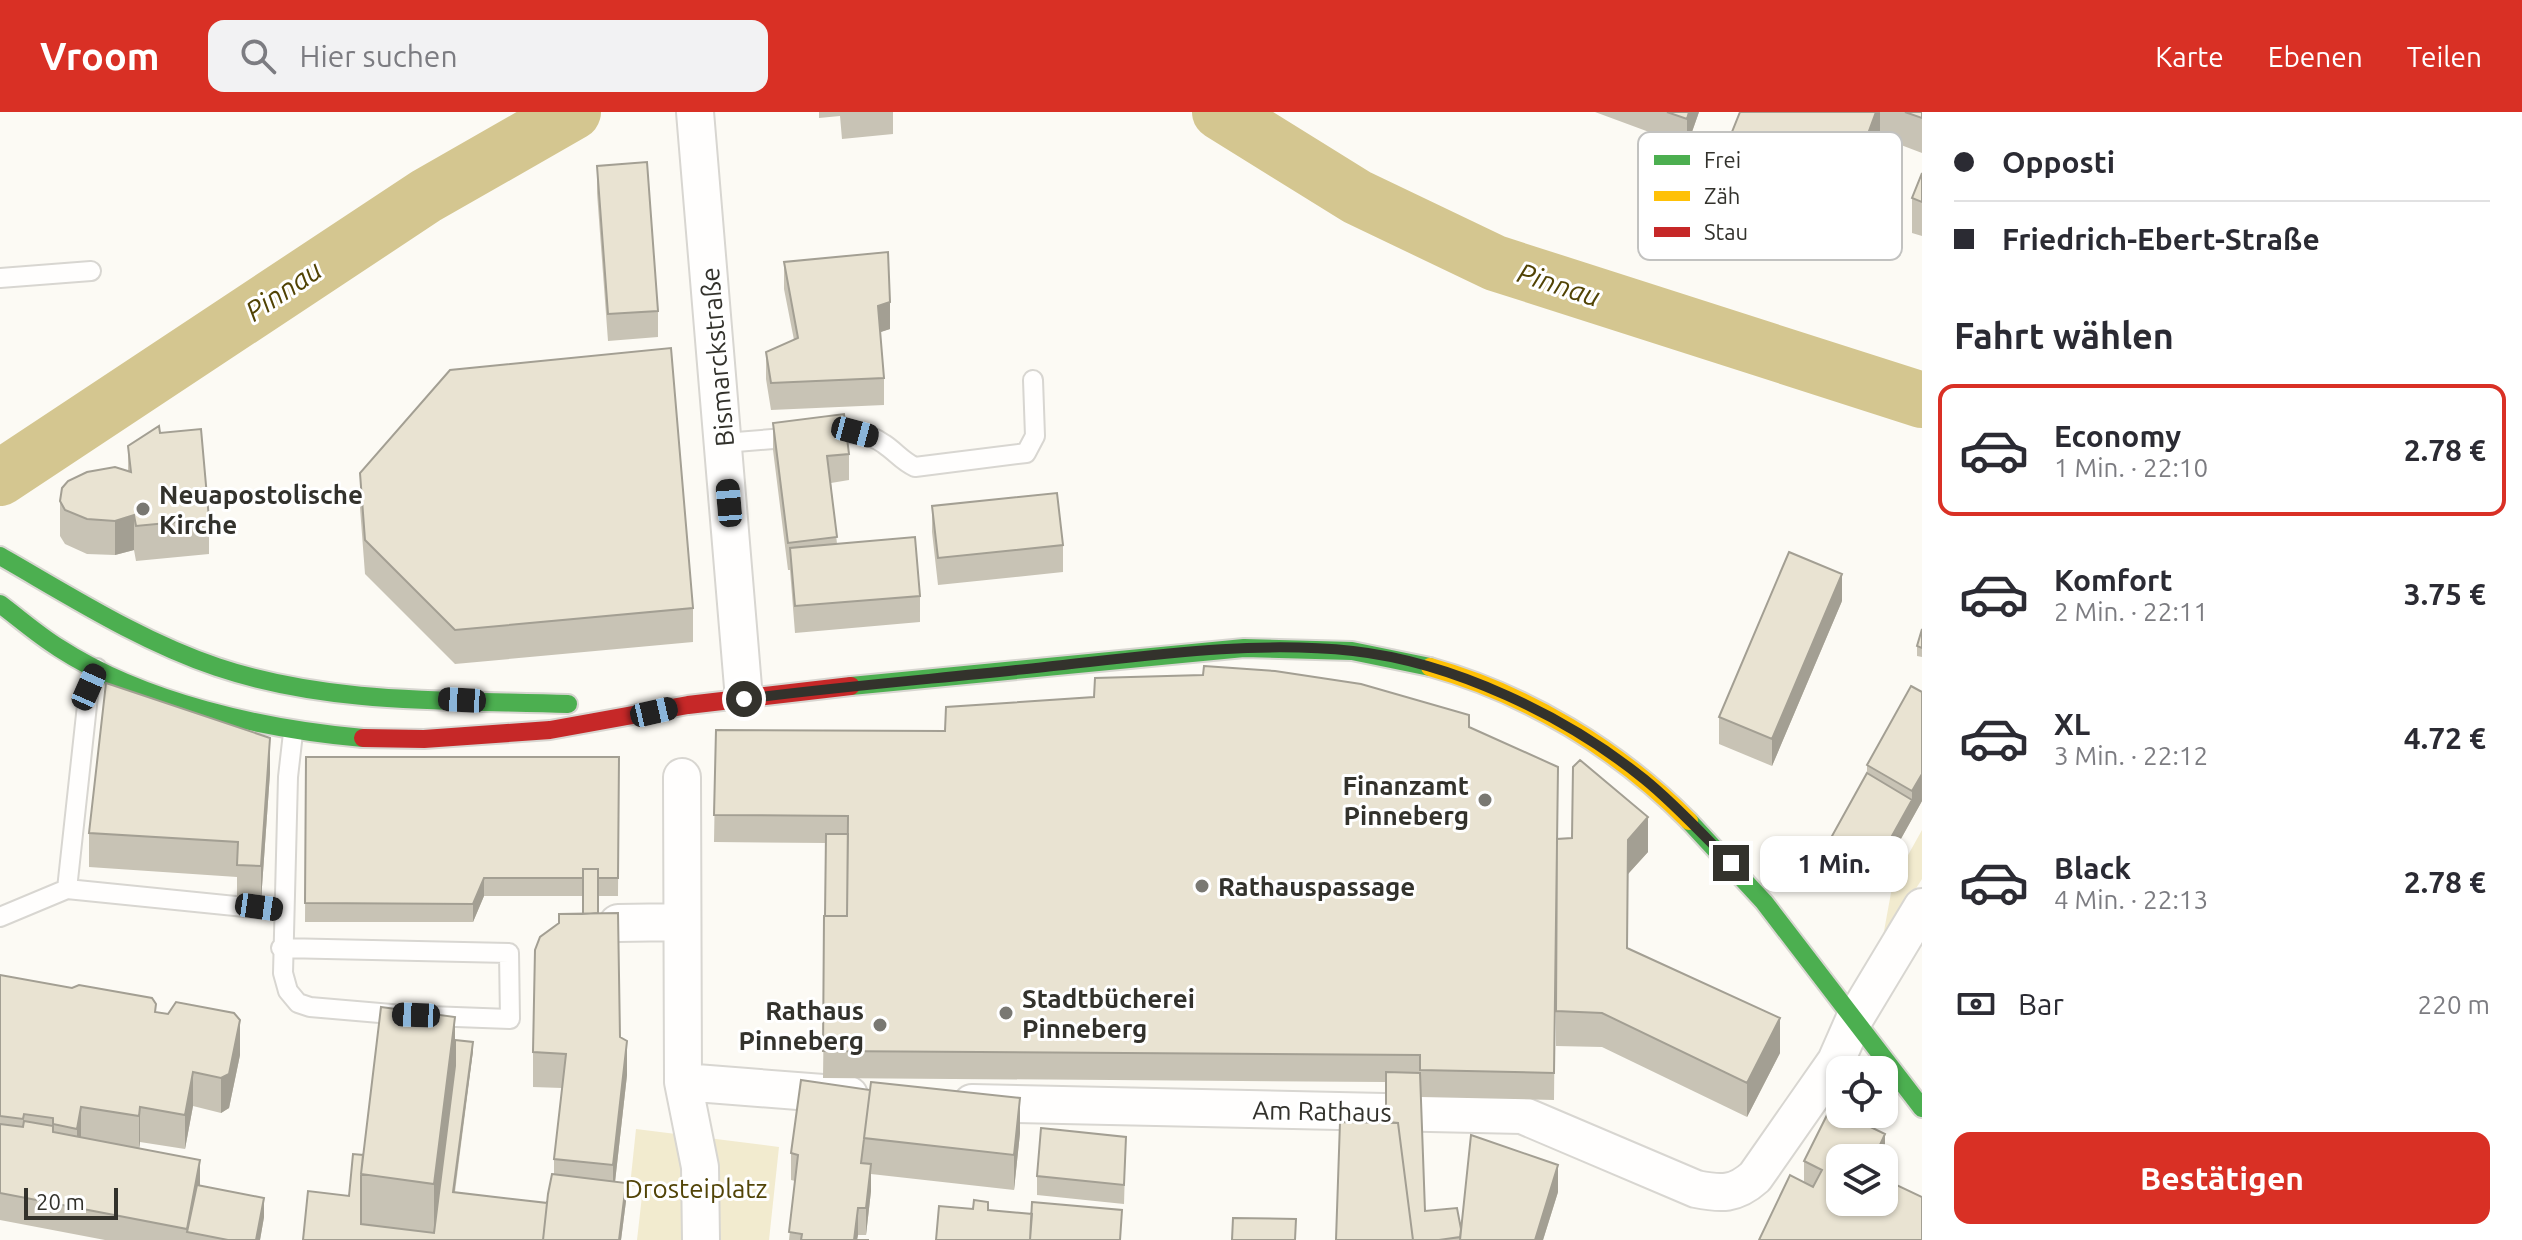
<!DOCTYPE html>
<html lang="de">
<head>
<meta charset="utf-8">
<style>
	body { margin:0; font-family:Ubuntu,sans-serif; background:#f2f2f3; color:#2b2b33; height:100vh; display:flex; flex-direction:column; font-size:30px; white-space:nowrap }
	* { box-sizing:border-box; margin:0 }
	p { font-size:26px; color:#7c7c81 }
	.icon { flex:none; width:44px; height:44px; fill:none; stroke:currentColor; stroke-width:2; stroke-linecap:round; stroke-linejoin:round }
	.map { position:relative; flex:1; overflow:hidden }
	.drawer { display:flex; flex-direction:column; background:#fff; width:600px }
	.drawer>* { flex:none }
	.hud { display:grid; align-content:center; height:176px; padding:0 32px; background:#fff }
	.tools { position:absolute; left:1826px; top:944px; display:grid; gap:16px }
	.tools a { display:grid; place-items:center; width:72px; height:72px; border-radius:16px; background:#fff; box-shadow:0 2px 6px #0004; font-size:40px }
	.scale { position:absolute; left:24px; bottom:20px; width:94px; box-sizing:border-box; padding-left:8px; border:4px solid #33322c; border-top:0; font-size:22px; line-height:28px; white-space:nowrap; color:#33322c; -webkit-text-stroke:6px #fff; paint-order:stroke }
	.end { position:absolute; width:36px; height:36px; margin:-18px; border:10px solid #33322c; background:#fff; box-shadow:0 0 0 4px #fff }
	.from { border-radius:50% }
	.bubble { position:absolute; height:56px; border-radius:16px; background:#fff; box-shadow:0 2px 6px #0004; font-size:26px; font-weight:700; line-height:56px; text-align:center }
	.car { position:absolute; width:24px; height:48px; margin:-24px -12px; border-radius:10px; box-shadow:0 0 6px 2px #0007; background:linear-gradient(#222 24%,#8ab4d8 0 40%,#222 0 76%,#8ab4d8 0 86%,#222 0) }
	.hud b { display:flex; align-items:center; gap:28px; height:76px; font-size:30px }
	.hud b+b { border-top:2px solid #e1e1e2 }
	.hud i { width:20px; height:20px; background:#2b2b33 }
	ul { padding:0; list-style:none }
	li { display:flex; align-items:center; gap:24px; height:132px; margin:0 16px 12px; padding:0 16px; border:4px solid transparent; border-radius:16px }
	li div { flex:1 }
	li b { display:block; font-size:30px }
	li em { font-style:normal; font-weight:700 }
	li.selected { border-color:#d93025 }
	li>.icon { width:72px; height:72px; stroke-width:1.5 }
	h2 { padding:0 32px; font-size:36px; line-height:96px }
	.pay { display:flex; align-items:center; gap:20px; height:88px; padding:0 32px; font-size:30px }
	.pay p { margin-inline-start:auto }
	.cta { display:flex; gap:16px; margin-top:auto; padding:16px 32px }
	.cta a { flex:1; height:92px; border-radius:16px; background:#d93025; color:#fff; font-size:32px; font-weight:700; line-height:92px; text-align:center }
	header { display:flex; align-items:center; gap:48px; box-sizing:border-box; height:112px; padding:0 40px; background:#d93025; color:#fff }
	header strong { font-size:38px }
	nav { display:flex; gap:44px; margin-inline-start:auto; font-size:28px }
	.search { width:560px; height:72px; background:#f2f2f3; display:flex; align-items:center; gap:20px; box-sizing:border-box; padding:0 28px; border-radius:16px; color:#7c7c81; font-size:30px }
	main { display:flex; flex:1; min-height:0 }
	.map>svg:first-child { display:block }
</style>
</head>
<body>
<header>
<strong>Vroom</strong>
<div class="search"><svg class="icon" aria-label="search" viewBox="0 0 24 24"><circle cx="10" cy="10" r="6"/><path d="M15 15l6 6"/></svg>Hier suchen</div>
<nav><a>Karte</a><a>Ebenen</a><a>Teilen</a></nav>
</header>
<main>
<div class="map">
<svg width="1922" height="1128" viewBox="0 0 1922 1128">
	<rect width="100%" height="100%" fill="#fcfaf4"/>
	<path fill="#f2ebcf" d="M1922,718V767L1882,830L1893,770Z
		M636,1017L779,1035L769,1128H637L643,1075L630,1074Z"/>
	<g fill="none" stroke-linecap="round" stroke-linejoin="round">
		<path stroke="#d4c690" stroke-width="56" d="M1220,0L1357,85L1495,151L1922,288
			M0,366L426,84L573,0"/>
		<defs>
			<path id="lane" d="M0,166L91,159
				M823,323C845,321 865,318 884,332C896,340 902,349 915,355L1026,341L1035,324L1033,268
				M724,331L797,325
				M293,621L288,665L283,861L288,879L298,891L310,895L403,903
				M67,777L89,575L97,556
				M0,805L67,777L284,799
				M281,836L509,841L510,907L429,904"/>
			<path id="street" d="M695,0L744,587
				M682,665L683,970L700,1055L701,1128
				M618,811L682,810
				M683,970L849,983
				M972,991L1522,1003L1696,1077C1721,1082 1735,1083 1755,1065L1836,949L1854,908L1922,795"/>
			<path id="fast" d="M0,444C70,484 140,529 217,555C330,593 451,588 568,592
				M0,492C20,507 38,523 59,536C144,591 263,617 363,626
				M851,574L1244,536L1352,539L1430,555
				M1689,709L1764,790L1922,996"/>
			<path id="slow" d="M1430,555C1527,582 1618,637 1689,709"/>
			<path id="jam" d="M363,626L424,627L550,618L688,593L851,574"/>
		</defs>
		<use href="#lane" stroke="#d8d6d1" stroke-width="22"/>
		<use href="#street" stroke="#d8d6d1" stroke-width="40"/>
		<use href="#fast" stroke="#d8d6d1" stroke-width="22"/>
		<use href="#slow" stroke="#d8d6d1" stroke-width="22"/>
		<use href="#jam" stroke="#d8d6d1" stroke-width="22"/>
		<use href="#lane" stroke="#fffefd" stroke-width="18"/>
		<use href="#street" stroke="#fffefd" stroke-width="36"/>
		<use href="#fast" stroke="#4caf50" stroke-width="18"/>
		<use href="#slow" stroke="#ffc107" stroke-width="18"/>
		<use href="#jam" stroke="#c62828" stroke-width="18"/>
	</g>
	<path fill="#c8c3b5" d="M819,0H893V22L842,27L840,4L819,6Z
		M1595,0H1699L1687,34Z
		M1740,0H1922V41L1880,25L1852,99L1732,54V20Z
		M597,54L658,199V225L608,229L597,81Z
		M1922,61V124L1912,121V86Z
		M784,150L890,217L880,220L884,266V293L771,298L766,267V240L794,228L784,177Z
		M773,311L849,342V368L831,371L837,432L920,484V510L795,521L790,458H788L773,338Z
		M160,321L209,407V442L136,449L134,438L115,443L87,442L65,432L60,424V389L128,359V334Z
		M360,361L693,496V530L455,552L365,462L360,396Z
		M932,394L1063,433V460L938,473L932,420Z
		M1842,489L1772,654L1719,632V605Z
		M1922,517V545L1917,544V534Z
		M1922,580V689L1873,777L1827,751V733L1867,661V653Z
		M1469,615L1557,727L1648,740L1628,762V836L1780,941L1747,1005L1602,935L1556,934V784L1554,988L1421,985L1425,1099L1461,1117L1558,1080L1543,1128H1336L1386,1010V970L823,966L826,731L714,730L716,618L945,619Z
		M306,645H619L618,784H598V801L627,963L615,1070L626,1089L621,1128H303L349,1084L363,1043L455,928L473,939L455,1080L547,1091L554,1063V1047L562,976L533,975V940L583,802V784H484L473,810H305Z
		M270,661L261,789L237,787V765L89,755V721Z
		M0,863L156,900L240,943L229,996L221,1001L193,994L185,1037L140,1030L139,1036L200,1073L264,1105L260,1128H105L0,1108Z
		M801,968L1020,1021L1014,1078L871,1062V1079L866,1123H858L857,1128H869H789L795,1069L791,1068V1041Z
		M1831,995L1840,1000V1002H1844L1885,1022V1056L1884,1059V1046H1840V1090H1884V1067L1922,1085V1128H1759L1790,1063L1804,1070V1049Z
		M1126,1025L1124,1092L1037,1083V1064Z"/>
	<path fill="#a39f93" d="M1689,0H1699L1687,34V7Z
		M1876,0H1880V25L1852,99V65Z
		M890,190V217L878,221V194Z
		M134,403V438L115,443V409Z
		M1842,462V489L1772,654V627Z
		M270,626V661L261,789V754Z
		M1922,662V689L1873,777V758L1912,688V679Z
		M1648,705V740L1628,762V728Z
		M484,766V784L473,810V792Z
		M455,905V963L434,1128V1072Z
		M1780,906V941L1747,1005V971Z
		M240,908V943L229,996L221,1001V966Z
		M627,929V963L613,1088V1053Z
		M473,930V939L453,1090V1080Z
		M193,960V994L185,1037V1003Z
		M1020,986V1021L1014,1078V1043Z
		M81,995V1029L77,1051V1017Z
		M140,995V1030L139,1039V1004Z
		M1885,1022V1056L1884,1059V1046H1874Z
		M200,1048V1075L187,1120V1128V1117Z
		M871,1052V1079L866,1123V1096Z
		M1558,1053V1080L1543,1128H1535Z
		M626,1071V1089L621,1128H619Z
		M264,1086V1105L260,1128H256Z
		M858,1096V1123L857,1128H854Z"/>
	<path fill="#e9e3d2" stroke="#a39f93" stroke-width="2" d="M1667,0H1689L1687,7Z
		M1740,0H1876L1852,65L1732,20Z
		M1905,0H1922V6Z
		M647,50L658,199L608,202L597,54Z
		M1922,61V90L1912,86Z
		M888,140L890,190L878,194L884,266L771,271L766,240L798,226L784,150Z
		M671,236L693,496L455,518L365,428L360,361L450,258Z
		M844,302L849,342L827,344L837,425L788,431L773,311Z
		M159,314L160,321L201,317L209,407L136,414L134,403L115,409L87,407L65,398L60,389L62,376L68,369L87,360L115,355L131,360L128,334Z
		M1057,381L1063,433L938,446L932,394Z
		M915,425L920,484L795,494L790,436Z
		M1789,440L1842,462L1772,627L1719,605Z
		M1922,517V536L1917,534Z
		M1204,554L1275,559L1361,572L1469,603V615L1558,655L1554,961L1420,958V943L823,939L824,804H847L848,704L714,703L716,618L945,619L946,595L1094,585L1095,566L1203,563Z
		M106,571L270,626L261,754L237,753L238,730L89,721Z
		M1911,574L1922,580V662L1912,679L1867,653Z
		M306,645H619L618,766H598V757H583V766H484L473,792L305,791Z
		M1580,648L1648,705L1628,728L1627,836L1780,906L1747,971L1602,901L1556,899L1557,727L1572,726L1573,655Z
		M1867,661L1912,688L1873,758L1827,733Z
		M826,722H848L847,804H825Z
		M583,757H598V801L583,802Z
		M618,801L620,925L627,929L613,1053L554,1047L566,942L533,940L535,838L540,825L559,811V802Z
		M0,863L72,876L79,873L152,886L156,892L155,900L168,902L176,890L234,901L240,908L229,962L221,966L193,960L185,1003L140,995L139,1004L81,995L77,1017L53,1012V1006L24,1002L23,1007L0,1004Z
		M381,895L455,905L434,1072L361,1062Z
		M455,928L473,930L453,1080L547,1091L543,1128H303L308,1079L349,1084L353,1042L363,1043L361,1062V1112L434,1121L455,954Z
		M1386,960L1420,961L1425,1099L1457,1096L1461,1117L1460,1125L1439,1128H1413L1398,1011L1386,1010Z
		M801,968L870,978L861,1051L871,1052L866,1096H858L854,1128H869H801L802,1122L789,1120L798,1043L791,1041Z
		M871,970L1020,986L1014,1043L864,1026Z
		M1831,995L1840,1000V1002H1844L1885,1022L1874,1046H1840V1090H1884V1067L1922,1085V1128H1759L1790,1063L1813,1075L1822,1058L1804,1049Z
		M24,1009L53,1014V1020L200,1048L187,1117L0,1081V1012L23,1015Z
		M1340,1010L1398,1011L1413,1128H1336Z
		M1041,1016L1126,1025L1124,1073L1037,1064Z
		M1471,1023L1558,1053L1535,1128H1460Z
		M552,1062L626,1071L619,1128H543L548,1082Z
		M197,1073L264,1086L256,1128H228L187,1120Z
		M974,1088L988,1090V1098L1032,1102L1030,1128H936L939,1094L973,1097Z
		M1032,1090L1122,1098L1120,1128H1030Z
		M1233,1106L1296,1107L1295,1128H1232Z"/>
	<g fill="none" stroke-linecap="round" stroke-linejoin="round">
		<path stroke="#33322c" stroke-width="10" d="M744,587C844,574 945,566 1045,555C1146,544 1251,528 1353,539C1453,550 1566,604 1644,667C1675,692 1702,722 1731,751"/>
	</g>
	<g fill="#797872" stroke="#fff" stroke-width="3">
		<circle cx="143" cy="397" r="8"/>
		<circle cx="1485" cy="688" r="8"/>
		<circle cx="1202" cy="774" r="8"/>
		<circle cx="1006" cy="901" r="8"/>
		<circle cx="880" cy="913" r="8"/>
	</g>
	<g text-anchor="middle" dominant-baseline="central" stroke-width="6" stroke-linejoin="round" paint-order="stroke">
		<g font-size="26" fill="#33322c" stroke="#fff">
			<text transform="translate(717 245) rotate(-95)">Bismarckstraße</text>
			<text transform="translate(1322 999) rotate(1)">Am Rathaus</text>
		</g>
		<g font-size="26" font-weight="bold" fill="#33322c" stroke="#fff" text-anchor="start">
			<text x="159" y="382">Neuapostolische<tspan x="159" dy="30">Kirche</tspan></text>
			<text x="1469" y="673" text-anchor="end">Finanzamt<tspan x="1469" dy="30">Pinneberg</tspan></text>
			<text x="1218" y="774">Rathauspassage</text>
			<text x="1022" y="886">Stadtbücherei<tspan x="1022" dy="30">Pinneberg</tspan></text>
			<text x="864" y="898" text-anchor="end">Rathaus<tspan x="864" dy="30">Pinneberg</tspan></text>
		</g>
		<g font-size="26" fill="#524407" stroke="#fff">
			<text x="696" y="1076">Drosteiplatz</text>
		</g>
		<g font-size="28" font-style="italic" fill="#514304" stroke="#fff">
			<text transform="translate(1559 172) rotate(18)">Pinnau</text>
			<text transform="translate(283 178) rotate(-34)">Pinnau</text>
		</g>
	</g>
	<rect x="1638" y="20" width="264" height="128" rx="12" fill="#fff" stroke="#c2c2c0" stroke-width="2"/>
	<rect x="1654" y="43" width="36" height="10" fill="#4caf50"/>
	<rect x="1654" y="79" width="36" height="10" fill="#ffc107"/>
	<rect x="1654" y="115" width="36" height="10" fill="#c62828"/>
	<g font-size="22" fill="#33322c">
		<text x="1704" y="56">Frei</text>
		<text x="1704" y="92">Zäh</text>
		<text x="1704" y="128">Stau</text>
	</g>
</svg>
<div class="tools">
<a><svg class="icon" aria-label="locate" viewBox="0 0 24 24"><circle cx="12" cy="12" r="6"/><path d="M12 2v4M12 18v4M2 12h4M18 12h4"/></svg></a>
<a><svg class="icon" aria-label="layers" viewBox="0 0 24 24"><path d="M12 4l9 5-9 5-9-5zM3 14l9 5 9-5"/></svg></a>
</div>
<div class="scale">20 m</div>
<i class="end from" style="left:744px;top:587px"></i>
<i class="end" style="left:1731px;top:751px"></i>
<div class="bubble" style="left:1760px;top:724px;width:148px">1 Min.</div>
<i class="car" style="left:855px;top:320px;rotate:105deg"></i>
<i class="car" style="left:729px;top:391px;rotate:355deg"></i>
<i class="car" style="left:89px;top:575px;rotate:24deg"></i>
<i class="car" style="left:462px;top:588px;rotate:273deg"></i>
<i class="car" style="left:654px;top:600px;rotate:77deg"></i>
<i class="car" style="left:259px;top:795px;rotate:98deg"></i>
<i class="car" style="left:416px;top:903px;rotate:272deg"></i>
</div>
<section class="drawer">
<div class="hud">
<b><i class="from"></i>Opposti</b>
<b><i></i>Friedrich-Ebert-Straße</b>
</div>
<h2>Fahrt wählen</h2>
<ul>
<li class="selected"><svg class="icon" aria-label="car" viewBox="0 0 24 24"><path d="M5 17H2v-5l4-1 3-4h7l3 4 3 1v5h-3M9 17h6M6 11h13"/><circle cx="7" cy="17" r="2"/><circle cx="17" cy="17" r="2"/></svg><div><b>Economy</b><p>1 Min. · 22:10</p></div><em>2.78 €</em></li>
<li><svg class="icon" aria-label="car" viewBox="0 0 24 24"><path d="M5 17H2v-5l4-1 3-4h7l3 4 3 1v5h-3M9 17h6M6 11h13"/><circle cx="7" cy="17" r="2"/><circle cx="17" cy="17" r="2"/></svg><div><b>Komfort</b><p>2 Min. · 22:11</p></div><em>3.75 €</em></li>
<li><svg class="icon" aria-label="car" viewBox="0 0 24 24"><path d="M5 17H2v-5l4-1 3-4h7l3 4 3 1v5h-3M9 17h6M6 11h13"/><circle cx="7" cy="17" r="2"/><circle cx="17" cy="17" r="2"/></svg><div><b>XL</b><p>3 Min. · 22:12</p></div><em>4.72 €</em></li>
<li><svg class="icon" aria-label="car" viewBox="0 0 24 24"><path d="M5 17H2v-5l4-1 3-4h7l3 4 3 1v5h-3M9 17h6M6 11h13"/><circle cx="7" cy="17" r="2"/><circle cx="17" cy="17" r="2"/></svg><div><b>Black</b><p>4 Min. · 22:13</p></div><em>2.78 €</em></li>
</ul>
<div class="pay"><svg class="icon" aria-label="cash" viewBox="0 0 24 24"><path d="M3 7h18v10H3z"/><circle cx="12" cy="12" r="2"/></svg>Bar<p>220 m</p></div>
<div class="cta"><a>Bestätigen</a></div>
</section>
</main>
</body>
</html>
